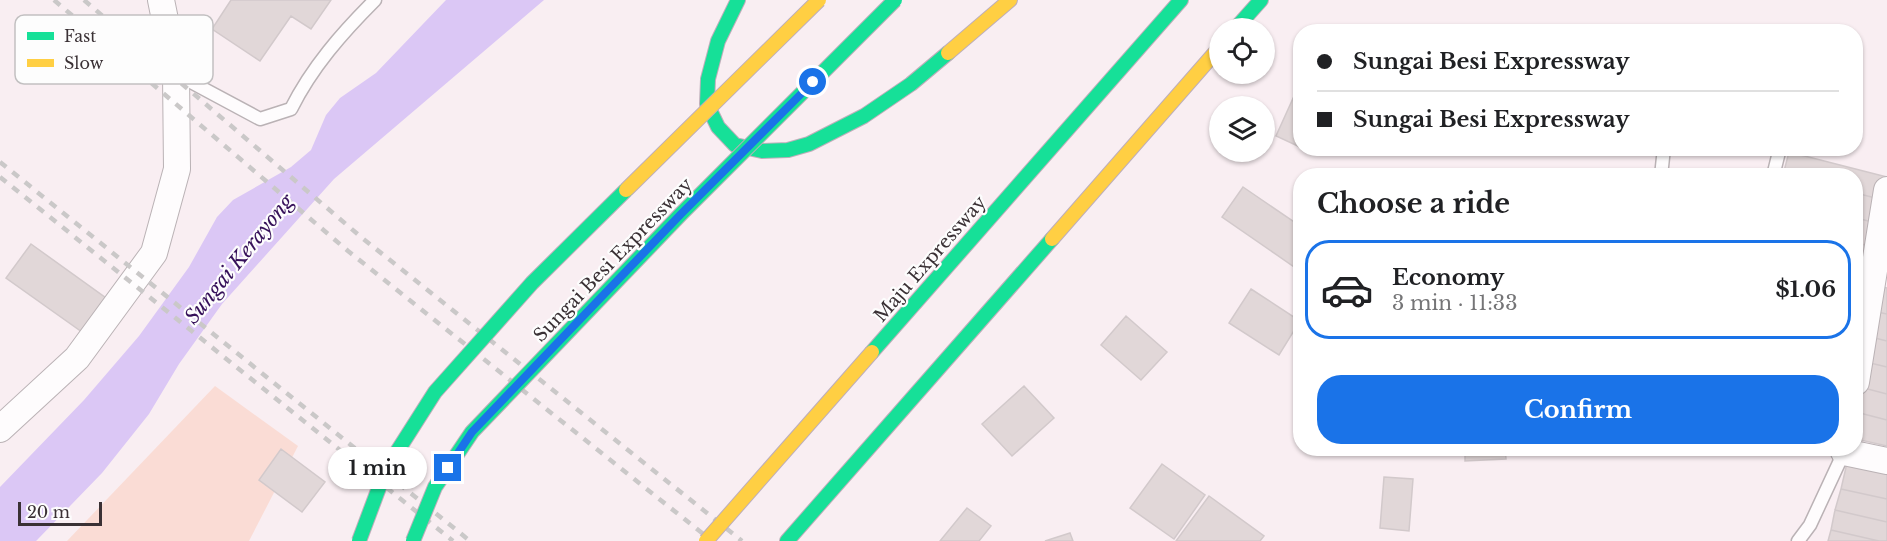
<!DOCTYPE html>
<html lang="en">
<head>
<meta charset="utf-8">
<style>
	body { margin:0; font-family:"Libre Baskerville",serif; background:#f6f6f6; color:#202124; height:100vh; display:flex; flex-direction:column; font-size:22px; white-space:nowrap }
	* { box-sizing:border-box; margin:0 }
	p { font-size:20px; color:#757577 }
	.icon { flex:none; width:33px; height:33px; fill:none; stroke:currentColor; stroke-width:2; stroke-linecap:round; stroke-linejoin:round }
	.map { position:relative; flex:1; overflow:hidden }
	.side { position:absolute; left:1293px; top:168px; width:570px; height:288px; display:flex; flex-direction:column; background:#fff; border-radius:24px; box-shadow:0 2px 4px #0004 }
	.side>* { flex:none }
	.guide { position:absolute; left:1293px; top:24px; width:570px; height:132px; border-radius:24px; box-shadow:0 2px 4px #0004; display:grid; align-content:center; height:132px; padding:0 24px; background:#fff }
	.tools { position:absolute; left:1209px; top:18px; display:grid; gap:12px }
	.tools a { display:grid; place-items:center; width:66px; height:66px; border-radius:50%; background:#fff; box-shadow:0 2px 4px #0004; font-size:30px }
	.scale { position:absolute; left:18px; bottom:15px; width:84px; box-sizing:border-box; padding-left:6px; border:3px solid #3a3135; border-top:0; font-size:16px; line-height:21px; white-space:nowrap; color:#3a3135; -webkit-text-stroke:4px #fdfdfd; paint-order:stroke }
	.end { position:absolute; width:27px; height:27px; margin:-14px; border:8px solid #1a73e8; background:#fff; box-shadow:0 0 0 3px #fff }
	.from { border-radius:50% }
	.bubble { position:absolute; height:42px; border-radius:21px; background:#fff; box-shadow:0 2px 4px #0004; font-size:20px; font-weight:700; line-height:42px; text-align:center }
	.guide b { display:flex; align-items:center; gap:21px; height:57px; font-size:22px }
	.guide b+b { border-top:2px solid #e0e0e0 }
	.guide i { width:15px; height:15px; background:#202124 }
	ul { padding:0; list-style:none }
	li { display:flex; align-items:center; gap:18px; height:99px; margin:0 12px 9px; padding:0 12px; border:3px solid transparent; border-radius:24px }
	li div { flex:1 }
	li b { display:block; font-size:22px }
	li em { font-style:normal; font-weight:700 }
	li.on { border-color:#1a73e8 }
	li>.icon { width:54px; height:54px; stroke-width:1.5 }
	h2 { padding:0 24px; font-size:27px; line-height:72px }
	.button { display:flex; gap:12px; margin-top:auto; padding:12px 24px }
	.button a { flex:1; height:69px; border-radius:24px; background:#1a73e8; color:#fff; font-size:24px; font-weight:700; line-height:69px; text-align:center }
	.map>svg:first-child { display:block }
</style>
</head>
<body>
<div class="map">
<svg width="1887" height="541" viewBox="0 0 1887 541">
	<rect width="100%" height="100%" fill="#f9eef2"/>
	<path fill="#fadcd5" d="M215,386L298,446L249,541H67Z"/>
	<path fill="#dbc7f5" d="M446,0H544L334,179L222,304L179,364L149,414L102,473L39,538L36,541H0V487L84,400L139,336L189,267L217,217L233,200L291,167L311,150L326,115L340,98L376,73Z"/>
	<path fill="#e1d7d8" stroke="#d2c9cb" stroke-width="1.5" d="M231,0H331L311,29L291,16L260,61L212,29Z
		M1295,94L1300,96V147L1276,136Z
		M1789,152L1887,177V201L1856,193V176L1783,175Z
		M1243,187L1300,226V271L1222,217Z
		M1856,193L1887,201L1885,225L1856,218Z
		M1856,218L1885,225L1879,248L1856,243Z
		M1856,243L1879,248L1873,272L1856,267Z
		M31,244L113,303L89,337L6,278Z
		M1856,267L1873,272L1867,295L1856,292Z
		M1883,287L1887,288V314L1877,312Z
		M1251,289L1300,321L1279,355L1229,323Z
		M1877,312L1887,314V341L1871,337Z
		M1126,316L1167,352L1141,380L1101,345Z
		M1871,337L1887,341V367L1866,362Z
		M1866,362L1887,367V394L1860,387Z
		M1024,386L1054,418L1012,456L982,424Z
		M1860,387L1887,394V420L1856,412Z
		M1856,412L1887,420V446L1856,439Z
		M1465,448H1505L1506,459L1465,461Z
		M281,449L325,482L302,512L259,480Z
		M1847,463L1887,472V499L1841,489Z
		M1162,464L1205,495L1174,539L1130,508Z
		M1384,477L1413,479L1409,531L1380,528Z
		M1841,489L1887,499V522L1835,510Z
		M1209,496L1264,536L1260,541H1176Z
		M967,508L991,526L979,541H940Z
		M1835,510L1887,522V541H1879L1831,530Z
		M1831,530L1879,541H1828Z
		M1070,533L1073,541H1045Z"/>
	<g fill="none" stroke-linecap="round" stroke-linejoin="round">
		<defs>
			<path id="lane" d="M176,74L260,119L291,109C312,67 342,33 375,0
				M1661,176L1664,148
				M1773,176L1780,148
				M1798,541L1810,525L1844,452"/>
			<path id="street" d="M1856,382L1887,190
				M0,429L77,358L154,253L177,169L176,74L161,0
				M1844,448V452L1887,461"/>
			<path id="fast" d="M738,0L718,41L708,79L707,104L718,127L735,145L762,151L788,150L809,144L864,116L911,84L948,53
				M1236,28L1261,0
				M872,352L1181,0
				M787,541L1052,239"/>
			<path id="slow" d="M948,53L1010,0
				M1052,239L1220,47"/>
		</defs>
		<use href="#lane" stroke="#bab2b5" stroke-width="15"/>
		<use href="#street" stroke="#bab2b5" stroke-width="28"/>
		<use href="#fast" stroke="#beaeba" stroke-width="16"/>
		<use href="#slow" stroke="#beaeba" stroke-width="16"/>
		<use href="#lane" stroke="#fefcfd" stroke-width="12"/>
		<use href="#street" stroke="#fefcfd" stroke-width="26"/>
		<use href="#fast" stroke="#16e098" stroke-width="14"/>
		<use href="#slow" stroke="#ffcf43" stroke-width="14"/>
		<path stroke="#cac8c8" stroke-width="4.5" stroke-dasharray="8 8" stroke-linecap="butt" d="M54,0L348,251L712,541
			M84,0L361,237L742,541
			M0,162L470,541
			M0,177L453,541"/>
		<defs>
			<path id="fast-bridge" d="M359,541L386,469L435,392L532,283L626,190
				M413,541L435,487L472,432L681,214L895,0"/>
			<path id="slow-bridge" d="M626,190L819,0
				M706,541L872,352"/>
		</defs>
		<use href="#fast-bridge" stroke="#beaeba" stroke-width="16" stroke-linecap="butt"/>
		<use href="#slow-bridge" stroke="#beaeba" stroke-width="16" stroke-linecap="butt"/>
		<use href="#fast-bridge" stroke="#16e098" stroke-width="14"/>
		<use href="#slow-bridge" stroke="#ffcf43" stroke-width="14"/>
	</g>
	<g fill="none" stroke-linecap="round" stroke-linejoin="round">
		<path stroke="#1a73e8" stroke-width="8" d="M448,468L472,432L681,214L813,82"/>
	</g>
	<g text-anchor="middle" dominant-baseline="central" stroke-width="4.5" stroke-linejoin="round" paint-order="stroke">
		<g font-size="18" fill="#3a3135" stroke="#fdfdfd">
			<text transform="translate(930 259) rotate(-49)">Maju Expressway</text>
			<text transform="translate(613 260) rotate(-46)">Sungai Besi Expressway</text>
		</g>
		<g font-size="20" font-style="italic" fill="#36115a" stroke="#fdfdfd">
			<text transform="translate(239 259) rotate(-51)">Sungai Kerayong</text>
		</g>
	</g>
	<rect x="15" y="15" width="198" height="69" rx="9" fill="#fdfdfd" stroke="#c2c0c1" stroke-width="1.5"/>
	<rect x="27" y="32" width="27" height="8" fill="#16e098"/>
	<rect x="27" y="59" width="27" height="8" fill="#ffcf43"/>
	<g font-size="16" fill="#3a3135">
		<text x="64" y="42">Fast</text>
		<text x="64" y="69">Slow</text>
	</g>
</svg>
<div class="tools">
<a><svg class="icon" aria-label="locate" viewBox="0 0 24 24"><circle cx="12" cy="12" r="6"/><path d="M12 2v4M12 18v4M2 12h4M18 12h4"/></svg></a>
<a><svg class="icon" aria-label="layers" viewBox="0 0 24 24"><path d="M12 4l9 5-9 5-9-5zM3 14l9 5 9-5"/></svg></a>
</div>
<div class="scale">20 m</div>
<i class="end from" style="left:813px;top:82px"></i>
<i class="end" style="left:448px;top:468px"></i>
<div class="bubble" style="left:328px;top:447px;width:99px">1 min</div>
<div class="guide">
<b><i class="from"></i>Sungai Besi Expressway</b>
<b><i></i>Sungai Besi Expressway</b>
</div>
<section class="side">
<h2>Choose a ride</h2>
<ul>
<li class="on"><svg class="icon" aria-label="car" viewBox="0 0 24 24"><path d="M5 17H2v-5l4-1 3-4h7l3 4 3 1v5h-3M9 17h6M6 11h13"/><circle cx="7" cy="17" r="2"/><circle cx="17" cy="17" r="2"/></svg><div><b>Economy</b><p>3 min · 11:33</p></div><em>$1.06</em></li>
</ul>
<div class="button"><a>Confirm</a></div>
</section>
</div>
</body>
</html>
